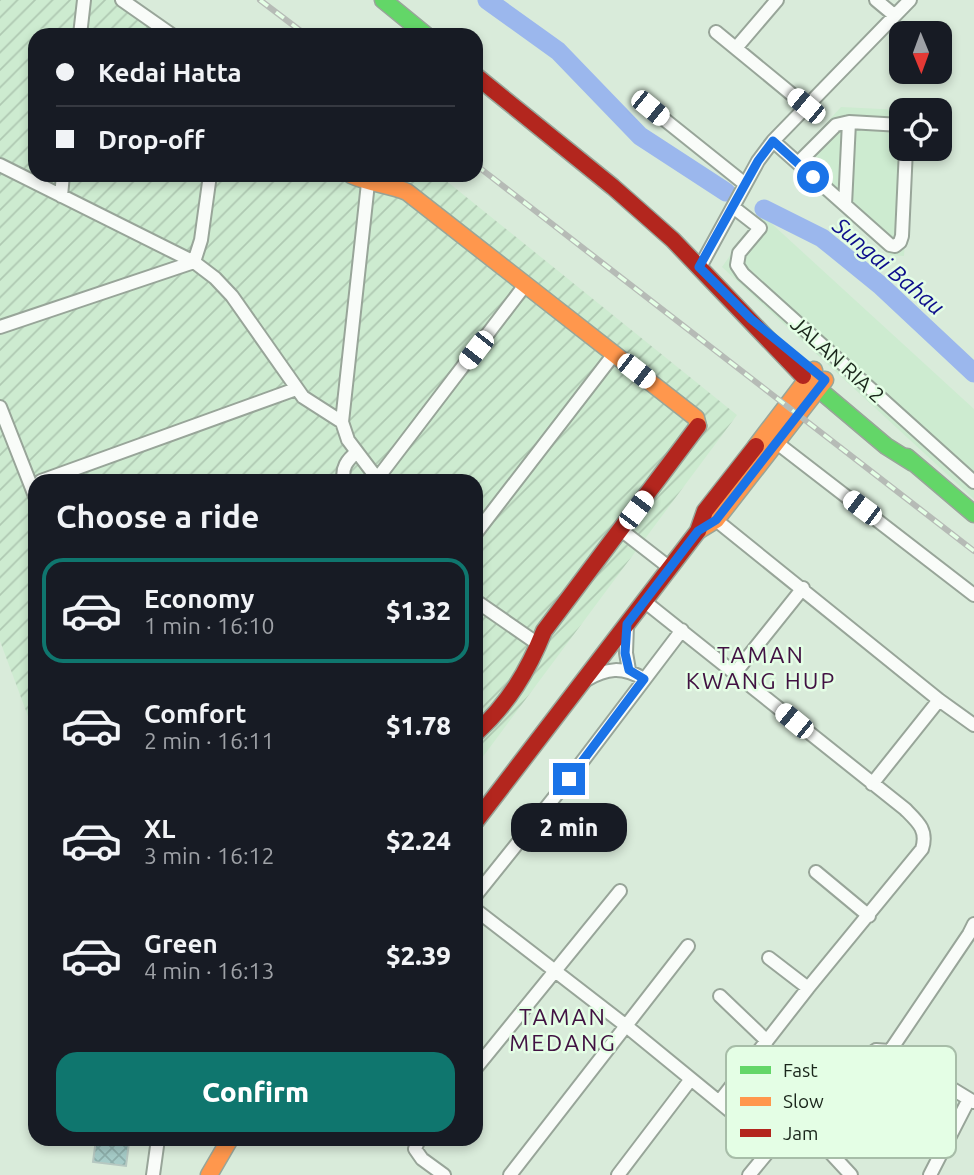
<!DOCTYPE html>
<html lang="en">
<head>
<meta charset="utf-8">
<style>
	body { margin:0; font-family:Ubuntu,sans-serif; background:#242831; color:#f1f3f6; height:100vh; display:flex; flex-direction:column; font-size:26px; white-space:nowrap }
	* { box-sizing:border-box; margin:0 }
	p { font-size:23px; color:#9ea1a6 }
	.icon { flex:none; width:38px; height:38px; fill:none; stroke:currentColor; stroke-width:2; stroke-linecap:round; stroke-linejoin:round }
	.map { position:relative; flex:1; overflow:hidden }
	.panel { position:absolute; left:28px; top:474px; width:455px; height:672px; display:flex; flex-direction:column; background:#171b24; border-radius:21px; box-shadow:0 4px 10px #0003 }
	.panel>* { flex:none }
	.guide { position:absolute; left:28px; top:28px; width:455px; height:154px; border-radius:21px; box-shadow:0 4px 10px #0003; display:grid; align-content:center; height:154px; padding:0 28px; background:#171b24 }
	.needle { width:46px; rotate:179deg }
	.buttons { position:absolute; left:889px; top:21px; display:grid; gap:14px }
	.buttons a { display:grid; place-items:center; width:63px; height:63px; border-radius:14px; background:#171b24; box-shadow:0 4px 10px #0003; font-size:35px }
	.end { position:absolute; width:32px; height:32px; margin:-16px; border:9px solid #1a73e8; background:#fff; box-shadow:0 0 0 4px #fff }
	.from { border-radius:50% }
	.bubble { position:absolute; height:49px; border-radius:21px; background:#171b24; box-shadow:0 4px 10px #0003; font-size:23px; font-weight:800; line-height:49px; text-align:center }
	.car { position:absolute; width:21px; height:42px; margin:-21px -10px; border-radius:9px; box-shadow:0 0 5px 2px #0007; background:linear-gradient(#fff 24%,#345 0 40%,#fff 0 76%,#345 0 86%,#fff 0) }
	.guide b { display:flex; align-items:center; gap:24px; height:66px; font-size:26px }
	.guide b+b { border-top:2px solid #363941 }
	.guide i { width:18px; height:18px; background:#f1f3f6 }
	ul { padding:0; list-style:none }
	li { display:flex; align-items:center; gap:21px; height:105px; margin:0 14px 10px; padding:0 14px; border:4px solid transparent; border-radius:21px }
	li div { flex:1 }
	li b { display:block; font-size:26px }
	li em { font-style:normal; font-weight:800 }
	li.on { border-color:#0f766e }
	li>.icon { width:63px; height:63px; stroke-width:1.5 }
	h2 { padding:0 28px; font-size:32px; line-height:84px }
	.action { display:flex; gap:14px; margin-top:auto; padding:14px 28px }
	.action a { flex:1; height:80px; border-radius:21px; background:#0f766e; color:#fff; font-size:28px; font-weight:800; line-height:80px; text-align:center }
	.map>svg:first-child { display:block }
</style>
</head>
<body>
<div class="map">
<svg width="974" height="1175" viewBox="0 0 974 1175">
	<defs>
		<pattern id="industrial-furrows" width="10" height="10" patternUnits="userSpaceOnUse" patternTransform="scale(1.75)"><rect width="10" height="10" fill="#cdebd0"/><path d="M-1 1l2-2M0 10L10 0M9 11l2-2" fill="none" stroke="#afc9b2"/></pattern>
		<pattern id="building-cross-hatch" width="8" height="8" patternUnits="userSpaceOnUse" patternTransform="scale(1.75)"><rect width="8" height="8" fill="#a6ccc8"/><path d="M0 0l8 8M0 8l8-8" fill="none" stroke="#8eafab"/></pattern>
	</defs>
	<rect width="100%" height="100%" fill="#d9ebda"/>
	<path fill="#cdebd0" d="M841,107L901,110V149H911L904,256L890,255L789,164Z
		M760,213L974,409V499L722,267Z"/>
	<path fill="url(#industrial-furrows)" d="M0,0H126L176,35H35V175H439L737,415L476,766V481H35V735L0,641Z"/>
	<g fill="none" stroke-linecap="round" stroke-linejoin="round">
		<path stroke="#9bb7ed" stroke-width="19" d="M487,0L558,51L640,136L726,192
			M764,209L822,238L880,285L974,373"/>
	</g>
	<path fill="url(#building-cross-hatch)" stroke="#b6c8c1" stroke-width="2" d="M96,1139L129,1143L126,1166L93,1162Z"/>
	<g fill="none" stroke-linecap="round" stroke-linejoin="round">
		<defs>
			<path id="street" d="M122,0L172,35
				M876,0L894,15
				M716,32L806,106
				M80,35L84,0
				M736,48L777,0
				M650,108L745,184
				M773,141L890,245L895,246L900,242L902,236L906,149
				M798,163L836,125L849,122L901,125
				M0,165L194,262L215,278L232,296L303,397L342,422
				M368,183L342,422L348,440L379,481
				M61,196L63,175
				M845,205L849,122
				M733,207L760,228L739,253L737,265L743,274L974,482
				M700,267L758,161L773,141L910,0
				M0,327L194,262L201,240L210,175
				M0,407L35,496
				M777,443L974,595
				M377,479L525,285
				M41,481L296,389
				M344,481C341,468 347,460 357,452
				M711,516L939,700L974,725
				M621,530L670,568
				M476,533L614,354
				M476,601L538,644
				M644,601L905,809C918,822 928,830 922,849L808,988L769,958
				M627,625L626,653L629,670
				M735,673L803,588
				M586,680C607,668 622,666 644,679
				M872,784L939,700
				M816,872L869,916
				M476,895L569,779L682,630
				M476,910L625,1025L773,1146
				M720,996L767,1041
				M890,1051L969,934L974,924
				M476,1068L620,891
				M719,1102L808,988
				M800,1120L851,1175
				M419,1139L415,1149L422,1159L444,1175
				M153,1175L158,1139
				M510,1175L688,946
				M618,1175L691,1079
				M749,1175L773,1146L862,1060L876,1050L890,1051L974,1102
				M930,1175L969,1099"/>
			<path id="fast" d="M383,0L426,35
				M803,376L886,446L913,463
				M907,457L974,514"/>
			<path id="slow" d="M351,175C370,184 389,184 407,192L696,418L698,426
				M756,446L814,370
				M698,531L716,520L825,380
				M209,1175L230,1139"/>
			<path id="jam" d="M476,76L613,187L673,240L803,376
				M476,733C508,704 528,671 544,631L698,426
				M476,821L698,531L705,511L756,446"/>
		</defs>
		<use href="#street" stroke="#98a599" stroke-width="16"/>
		<use href="#fast" stroke="#98a599" stroke-width="19"/>
		<use href="#slow" stroke="#98a599" stroke-width="19"/>
		<use href="#jam" stroke="#98a599" stroke-width="19"/>
		<use href="#street" stroke="#f9fcf9" stroke-width="12"/>
		<use href="#fast" stroke="#63d668" stroke-width="16"/>
		<use href="#slow" stroke="#ff974d" stroke-width="16"/>
		<use href="#jam" stroke="#b3261e" stroke-width="16"/>
		<defs>
			<path id="rail" d="M260,0L306,35
				M476,165L974,551"/>
		</defs>
		<use href="#rail" stroke="#b6bbb6" stroke-width="6"/>
		<use href="#rail" stroke="#e4fee5" stroke-width="3.5" stroke-dasharray="10" stroke-linecap="butt"/>
	</g>
	<g fill="none" stroke-linecap="round" stroke-linejoin="round">
		<path stroke="#1a73e8" stroke-width="9" d="M569,779L644,679L629,670L625,653L627,624L698,531L716,520L825,380L751,319L699,267L758,161L773,141L813,177"/>
	</g>
	<g text-anchor="middle" dominant-baseline="central" stroke-width="5" stroke-linejoin="round" paint-order="stroke">
		<g font-size="21" fill="#1a261b" stroke="#e4fee5">
			<text transform="translate(838 359) rotate(42)">JALAN RIA 2</text>
		</g>
		<g font-size="23" font-style="italic" fill="#0d0e8c" stroke="#e4fee5">
			<text transform="translate(889 266) rotate(40)">Sungai Bahau</text>
		</g>
		<g font-size="23" letter-spacing="2" fill="#411142" stroke="#e4fee5">
			<text x="761" y="654">TAMAN<tspan x="761" dy="26">KWANG HUP</tspan></text>
			<text x="563" y="1016">TAMAN<tspan x="563" dy="26">MEDANG</tspan></text>
		</g>
	</g>
	<rect x="726" y="1046" width="230" height="112" rx="10" fill="#e4fee5" stroke="#a7bda8" stroke-width="2"/>
	<rect x="740" y="1066" width="31" height="8" fill="#63d668"/>
	<rect x="740" y="1097" width="31" height="9" fill="#ff974d"/>
	<rect x="740" y="1129" width="31" height="8" fill="#b3261e"/>
	<g font-size="19" fill="#1a261b">
		<text x="783" y="1077">Fast</text>
		<text x="783" y="1108">Slow</text>
		<text x="783" y="1140">Jam</text>
	</g>
</svg>
<div class="buttons">
<a><svg class="needle" viewBox="-14 -14 28 28"><path d="M0-13l5 13h-10z" fill="#e53935"/><path d="M0 13l5-13h-10z" fill="#9ea1a6"/></svg></a>
<a><svg class="icon" aria-label="locate" viewBox="0 0 24 24"><circle cx="12" cy="12" r="6"/><path d="M12 2v4M12 18v4M2 12h4M18 12h4"/></svg></a>
</div>
<i class="end from" style="left:813px;top:177px"></i>
<i class="end" style="left:569px;top:779px"></i>
<div class="bubble" style="left:511px;top:803px;width:116px">2 min</div>
<i class="car" style="left:806px;top:106px;rotate:310deg"></i>
<i class="car" style="left:650px;top:108px;rotate:129deg"></i>
<i class="car" style="left:476px;top:350px;rotate:218deg"></i>
<i class="car" style="left:636px;top:371px;rotate:128deg"></i>
<i class="car" style="left:862px;top:508px;rotate:307deg"></i>
<i class="car" style="left:636px;top:510px;rotate:37deg"></i>
<i class="car" style="left:794px;top:721px;rotate:309deg"></i>
<div class="guide">
<b><i class="from"></i>Kedai Hatta</b>
<b><i></i>Drop-off</b>
</div>
<section class="panel">
<h2>Choose a ride</h2>
<ul>
<li class="on"><svg class="icon" aria-label="car" viewBox="0 0 24 24"><path d="M5 17H2v-5l4-1 3-4h7l3 4 3 1v5h-3M9 17h6M6 11h13"/><circle cx="7" cy="17" r="2"/><circle cx="17" cy="17" r="2"/></svg><div><b>Economy</b><p>1 min · 16:10</p></div><em>$1.32</em></li>
<li><svg class="icon" aria-label="car" viewBox="0 0 24 24"><path d="M5 17H2v-5l4-1 3-4h7l3 4 3 1v5h-3M9 17h6M6 11h13"/><circle cx="7" cy="17" r="2"/><circle cx="17" cy="17" r="2"/></svg><div><b>Comfort</b><p>2 min · 16:11</p></div><em>$1.78</em></li>
<li><svg class="icon" aria-label="car" viewBox="0 0 24 24"><path d="M5 17H2v-5l4-1 3-4h7l3 4 3 1v5h-3M9 17h6M6 11h13"/><circle cx="7" cy="17" r="2"/><circle cx="17" cy="17" r="2"/></svg><div><b>XL</b><p>3 min · 16:12</p></div><em>$2.24</em></li>
<li><svg class="icon" aria-label="car" viewBox="0 0 24 24"><path d="M5 17H2v-5l4-1 3-4h7l3 4 3 1v5h-3M9 17h6M6 11h13"/><circle cx="7" cy="17" r="2"/><circle cx="17" cy="17" r="2"/></svg><div><b>Green</b><p>4 min · 16:13</p></div><em>$2.39</em></li>
</ul>
<div class="action"><a>Confirm</a></div>
</section>
</div>
</body>
</html>
